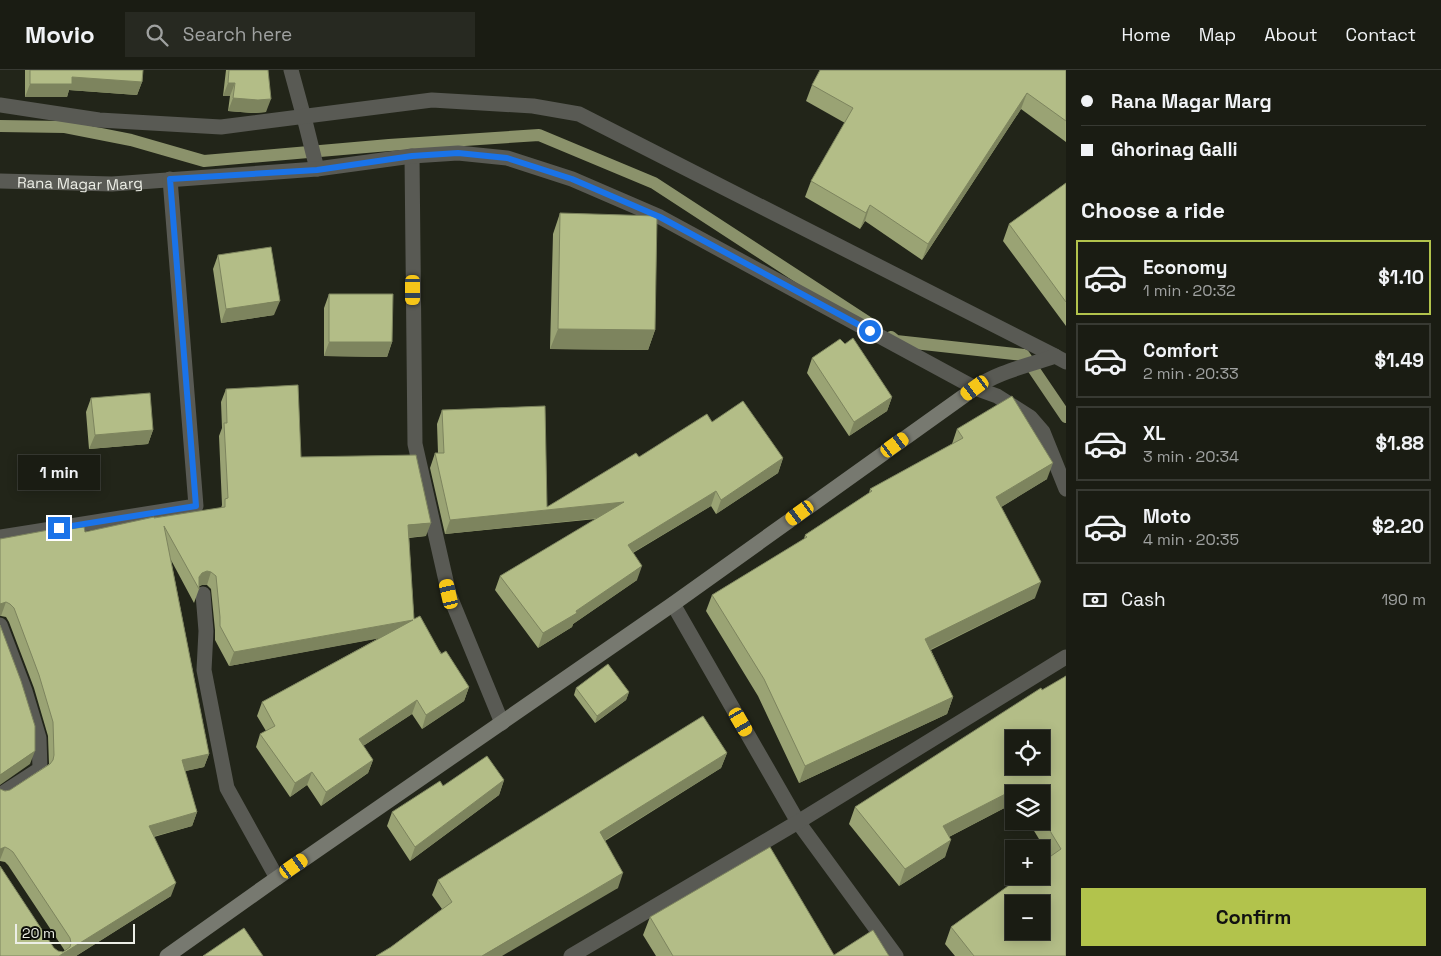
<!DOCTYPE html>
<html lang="en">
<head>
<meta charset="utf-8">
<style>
	body { margin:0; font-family:"Space Grotesk",sans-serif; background:#272921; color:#f1f3f6; height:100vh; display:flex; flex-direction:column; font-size:19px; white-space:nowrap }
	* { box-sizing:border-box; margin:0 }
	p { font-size:16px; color:#9fa1a0 }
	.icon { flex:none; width:28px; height:28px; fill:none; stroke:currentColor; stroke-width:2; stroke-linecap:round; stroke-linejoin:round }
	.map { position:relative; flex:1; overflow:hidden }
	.details { display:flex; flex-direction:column; background:#1a1c13; width:375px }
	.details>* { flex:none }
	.banner { display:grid; align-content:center; height:110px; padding:0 15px; background:#1a1c13 }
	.buttons { position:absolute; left:1005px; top:660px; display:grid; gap:10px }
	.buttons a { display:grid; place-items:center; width:45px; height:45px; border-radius:0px; background:#1a1c13; box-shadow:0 2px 12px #0003,0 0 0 1px #383a33; font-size:25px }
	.scale { position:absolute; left:15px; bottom:12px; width:120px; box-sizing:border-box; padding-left:5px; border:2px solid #eceee6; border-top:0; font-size:14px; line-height:18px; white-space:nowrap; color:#eceee6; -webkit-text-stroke:4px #0c0d08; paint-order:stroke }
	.end { position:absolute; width:22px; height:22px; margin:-11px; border:6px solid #1a73e8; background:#fff; box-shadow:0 0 0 2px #fff }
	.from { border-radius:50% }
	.bubble { position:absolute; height:35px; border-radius:0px; background:#1a1c13; box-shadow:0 2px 12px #0003,0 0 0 1px #383a33; font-size:16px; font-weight:600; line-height:35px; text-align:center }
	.car { position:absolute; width:15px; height:30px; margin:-15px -8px; border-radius:6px; box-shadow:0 0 4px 1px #0007; background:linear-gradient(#f5c518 24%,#345 0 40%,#f5c518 0 76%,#345 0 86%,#f5c518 0) }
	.banner b { display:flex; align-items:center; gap:18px; height:48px; font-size:19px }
	.banner b+b { border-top:1px solid #383a33 }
	.banner i { width:12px; height:12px; background:#f1f3f6 }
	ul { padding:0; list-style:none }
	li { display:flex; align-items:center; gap:15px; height:75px; margin:0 10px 8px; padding:0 5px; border:2px solid #383a33; border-radius:0px }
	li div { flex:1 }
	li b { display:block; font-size:19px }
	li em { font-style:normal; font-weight:600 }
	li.selected { border-color:#b2c34c }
	li>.icon { width:45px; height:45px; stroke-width:1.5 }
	h2 { padding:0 15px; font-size:22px; line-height:60px }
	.pay { display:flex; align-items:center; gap:12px; height:55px; padding:0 15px; font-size:19px }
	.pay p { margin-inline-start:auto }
	.action { display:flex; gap:10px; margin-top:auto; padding:10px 15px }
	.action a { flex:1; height:58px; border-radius:0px; background:#b2c34c; color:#111; font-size:20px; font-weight:600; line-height:58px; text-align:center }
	header { display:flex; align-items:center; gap:30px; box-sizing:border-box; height:70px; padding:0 25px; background:#1a1c13; border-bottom:1px solid #383a33 }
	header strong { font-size:24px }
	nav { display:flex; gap:28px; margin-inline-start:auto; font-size:18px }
	.search { width:350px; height:45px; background:#272921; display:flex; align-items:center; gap:12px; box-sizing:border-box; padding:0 18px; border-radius:0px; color:#9fa1a0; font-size:19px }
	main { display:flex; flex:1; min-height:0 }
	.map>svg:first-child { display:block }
</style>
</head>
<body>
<header>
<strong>Movio</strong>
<div class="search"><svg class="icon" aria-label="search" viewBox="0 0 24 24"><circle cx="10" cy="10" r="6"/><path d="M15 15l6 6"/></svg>Search here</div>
<nav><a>Home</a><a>Map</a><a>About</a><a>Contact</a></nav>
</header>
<main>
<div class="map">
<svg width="1066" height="886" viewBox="0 0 1066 886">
	<rect width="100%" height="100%" fill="#222519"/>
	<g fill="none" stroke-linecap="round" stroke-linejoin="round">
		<path stroke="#8b926b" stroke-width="12" d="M0,56L65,57L131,70L204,91L389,75L539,65L654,113L872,255
			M891,267L896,271L1024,285L1066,347"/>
		<g stroke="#595a54" stroke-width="15">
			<path d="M291,0L306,55L317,99"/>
			<path d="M0,35L99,50L221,57L432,30L533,36L579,44L1055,286"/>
			<path d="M412,86L415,374L449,524L502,653"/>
			<path id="s1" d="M0,111L112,114L317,99L412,86L458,83L507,88L572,109L660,147L975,318L997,326L1030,347L1043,362L1066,419"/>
			<path d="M975,318C999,301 1028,296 1055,286L1066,292"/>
			<path d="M0,467L196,436L170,109"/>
			<path d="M203,524L206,561L204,600L227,718L277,808"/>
			<path d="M673,534L798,752L896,886"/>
			<path d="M0,555L25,621L39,668L40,699L0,725"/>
			<path d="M571,886L798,752L1066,587"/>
		</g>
		<path stroke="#777970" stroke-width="15" d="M167,886L277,808L673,534L975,318"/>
	</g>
	<path fill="#9aa374" d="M25,0H143L142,12L137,25L69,20L67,27H25Z
		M226,0H268L266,42L253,43L228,41L230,26H223Z
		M1066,0V72L1021,39L922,190L865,151L860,159L805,127L811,111L845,53L806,31L812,15Z
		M1066,113V256L1003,171L1009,154Z
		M560,143L655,260L648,280L550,279L553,164Z
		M218,185L274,245L221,253L213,199Z
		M329,224L392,272L387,287L324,286V238Z
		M812,288L892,327L887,341L849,366L807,303Z
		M226,319L301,387L426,466L409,468L414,549L469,617L464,631L422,659L412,644L363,676L373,690L368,703L321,736L307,715L290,727L256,677L260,664L266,661L257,646L262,632L379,568L229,596L215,570V560L211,519L207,515H202L199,516V519L194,533L171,490L209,684L204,697L185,701L197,742L192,756L154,767L171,826L76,886H0L54,878L58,881L63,882L65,881L8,795L5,792L0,791V719L5,721L10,720L49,694L48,666L34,618L9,552L6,547L1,546L0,469L54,461L85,462L154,448L221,438L222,435L219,366L222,358L221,332Z
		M91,328L153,360L148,374L89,379L86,342Z
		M442,340L547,437L639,387L712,352L783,388L778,403L716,444L711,436L633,483L637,510L573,554L572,557L538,578L495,520L500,506L596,449L445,464L430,398L435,383H438L437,354Z
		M957,359L1047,409L1001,437L1035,528L931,580L953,627L947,644L799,713L758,626L706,541L712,525L804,469L805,465L869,423L870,419L952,374Z
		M1066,606V886H955L945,874L951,857L1050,787L1028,751H1041V724H1014V733L949,767L945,787L899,816L849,754L855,737Z
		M576,618L629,622L626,630L595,653L574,625Z
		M727,683L721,698L605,771L618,818L391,877L442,839L432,825L438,810Z
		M504,710L499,725L410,791L387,756L392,742L443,716Z
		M650,847L834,885L889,886H656L643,865Z"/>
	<path fill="#7d845e" d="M72,7L142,12L137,25L69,20L67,27H25L30,14Z
		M228,13H235L230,26H223Z
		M1027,23L1021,39L922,190L928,174Z
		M233,28L271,29L266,42L253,43L228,41Z
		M870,135L865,151L860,159L866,143Z
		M280,231L274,245L221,253L226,239Z
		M558,259L655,260L648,280L550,279Z
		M329,272H392L387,287L324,286Z
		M892,327L887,341L849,366L854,352Z
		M153,360L148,374L89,379L95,365Z
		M783,388L778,403L716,444L721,430Z
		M1053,393L1047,409L990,444L996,427Z
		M716,421L711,436L622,489L628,475Z
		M624,432L619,446L445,464L450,450Z
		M431,453L426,466L403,468L408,455Z
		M642,496L637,510L573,554L572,557L538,578L543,563Z
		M207,501L211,502L207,515H202L197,517L199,507L202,503Z
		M1041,512L1035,528L919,585L925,569Z
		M6,532L1,546H0V534Z
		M413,550L408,563L229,596L234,582Z
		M469,617L464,631L422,659L426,645Z
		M629,622L626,630L595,653L597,646Z
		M953,627L947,644L799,713L805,696Z
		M417,630L412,644L354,682L359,669Z
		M35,681L30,694L0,715V705Z
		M727,683L721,698L594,777L600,762Z
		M209,684L204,697L177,703L182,690Z
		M373,690L368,703L321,736L326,722Z
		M312,702L307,715L290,727L295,713Z
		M504,710L499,725L410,791L415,777Z
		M1021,716L1018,724H1014V733L937,773L943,756Z
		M197,742L192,756L144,769L149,756Z
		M951,770L945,787L899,816L905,799Z
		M5,777L0,790V779Z
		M623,803L618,818L502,886H482Z
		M176,813L171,826L76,886H59Z"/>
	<path fill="#b3bd87" stroke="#7d845e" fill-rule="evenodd" d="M30,0H143L142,12L72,7V14H30Z
		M229,0H268L271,29L258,30L233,28L235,13H228Z
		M820,0H1066V51L1027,23L928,174L870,135L866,143L811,111L853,38L812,15Z
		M1066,113V232L1009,154Z
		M560,143L657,146L655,260L558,259Z
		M271,177L280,231L226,239L218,185Z
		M329,224H393L392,272H329Z
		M853,268L892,327L854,352L812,288L840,269L845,274Z
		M298,315L301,387L416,385L431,453L408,455L414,549L420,546L441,584L446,581L469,617L426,645L417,630L359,669L373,690L326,722L312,702L295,713L260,664L275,656L262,632L413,550L234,582L220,556V547L216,506L211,502L207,501L202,503L199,507V519L164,456L209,684L182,690L197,742L149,756L176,813L59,886H0V796L54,878L58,881L63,882L70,877L71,873L70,868L13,782L9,779L5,777L0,779V719L5,721L10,720L50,694L53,690L54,685L53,652L39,605L14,538L10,534L6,532L0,534V469L54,459V461L84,457L85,462L154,447V448L225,437V429L228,428L224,353H227L226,319Z
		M150,323L153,360L95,365L91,328Z
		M1012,326L1053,393L996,427L1041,512L925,569L953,627L805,696L764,609L712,525L807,467L805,465L872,421L870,419L963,368L957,359Z
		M743,331L783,388L721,430L716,421L628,475L642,496L576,541L577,543L543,563L500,506L624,432L450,450L435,383H444L442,340L545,336L547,437L636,383L639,387L707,344L712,352Z
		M0,555L21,611L35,656V681L0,705Z
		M608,594L629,622L597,646L576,618Z
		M1066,606V886H974L951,857L1022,806H1041V793L1061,779L1041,746V724H1028L1026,721H1025L1021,716L943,756L951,770L905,799L855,737L1041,618L1042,620ZM1014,669H1041V696H1014ZM1014,834H1041V861H1014Z
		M703,646L727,683L600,762L623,803L482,886H376L391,877L452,832L438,810Z
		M487,686L504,710L415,777L392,742L440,711L443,716Z
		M770,777L834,885L873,860L889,886H673L650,847Z
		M244,858L263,886H203Z"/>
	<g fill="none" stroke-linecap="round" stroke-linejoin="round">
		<path stroke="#1a73e8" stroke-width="6" d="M59,458L196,436L170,109L317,100L412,86L458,83L507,88L572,109L660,147L870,261"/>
	</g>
	<g text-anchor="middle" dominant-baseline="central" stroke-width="5" stroke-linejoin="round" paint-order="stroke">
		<g font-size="15" fill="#eceee6" stroke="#0c0d08">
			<text stroke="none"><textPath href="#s1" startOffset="80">Rana Magar Marg</textPath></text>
		</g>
	</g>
</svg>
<div class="buttons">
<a><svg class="icon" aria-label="locate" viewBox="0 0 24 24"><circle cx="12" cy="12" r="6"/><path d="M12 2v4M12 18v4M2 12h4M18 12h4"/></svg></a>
<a><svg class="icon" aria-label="layers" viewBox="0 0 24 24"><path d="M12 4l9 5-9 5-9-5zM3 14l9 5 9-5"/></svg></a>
<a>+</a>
<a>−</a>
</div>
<div class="scale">20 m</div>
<i class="end from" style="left:870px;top:261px"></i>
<i class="end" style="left:59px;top:458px"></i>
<div class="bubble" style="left:18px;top:385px;width:82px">1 min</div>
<i class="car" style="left:413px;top:220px;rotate:180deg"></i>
<i class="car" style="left:975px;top:318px;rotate:234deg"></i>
<i class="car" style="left:895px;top:375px;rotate:54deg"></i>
<i class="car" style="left:800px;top:443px;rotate:234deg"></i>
<i class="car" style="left:449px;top:524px;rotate:347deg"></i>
<i class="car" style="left:741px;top:652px;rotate:150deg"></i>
<i class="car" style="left:294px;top:796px;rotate:55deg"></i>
</div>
<section class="details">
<div class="banner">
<b><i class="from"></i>Rana Magar Marg</b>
<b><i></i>Ghorinag Galli</b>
</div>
<h2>Choose a ride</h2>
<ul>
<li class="selected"><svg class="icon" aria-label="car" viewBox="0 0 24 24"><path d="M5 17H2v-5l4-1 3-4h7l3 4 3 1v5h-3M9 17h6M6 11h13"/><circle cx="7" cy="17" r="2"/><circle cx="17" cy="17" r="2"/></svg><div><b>Economy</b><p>1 min · 20:32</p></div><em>$1.10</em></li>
<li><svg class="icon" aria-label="car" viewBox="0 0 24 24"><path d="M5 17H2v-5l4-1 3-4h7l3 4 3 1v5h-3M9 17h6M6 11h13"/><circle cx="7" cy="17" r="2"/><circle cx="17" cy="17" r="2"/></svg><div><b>Comfort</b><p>2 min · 20:33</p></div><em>$1.49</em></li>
<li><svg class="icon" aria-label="car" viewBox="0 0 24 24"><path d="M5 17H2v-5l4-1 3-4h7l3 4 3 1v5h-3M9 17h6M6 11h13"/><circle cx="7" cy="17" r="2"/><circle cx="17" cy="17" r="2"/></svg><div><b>XL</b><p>3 min · 20:34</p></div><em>$1.88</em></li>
<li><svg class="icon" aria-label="car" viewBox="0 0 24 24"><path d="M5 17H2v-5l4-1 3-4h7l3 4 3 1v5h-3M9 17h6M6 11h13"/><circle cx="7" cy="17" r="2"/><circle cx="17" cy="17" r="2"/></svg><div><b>Moto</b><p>4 min · 20:35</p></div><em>$2.20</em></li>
</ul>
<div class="pay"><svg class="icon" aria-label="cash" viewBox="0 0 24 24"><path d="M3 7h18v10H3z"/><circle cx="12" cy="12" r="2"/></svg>Cash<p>190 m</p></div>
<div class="action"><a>Confirm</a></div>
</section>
</main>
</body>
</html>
